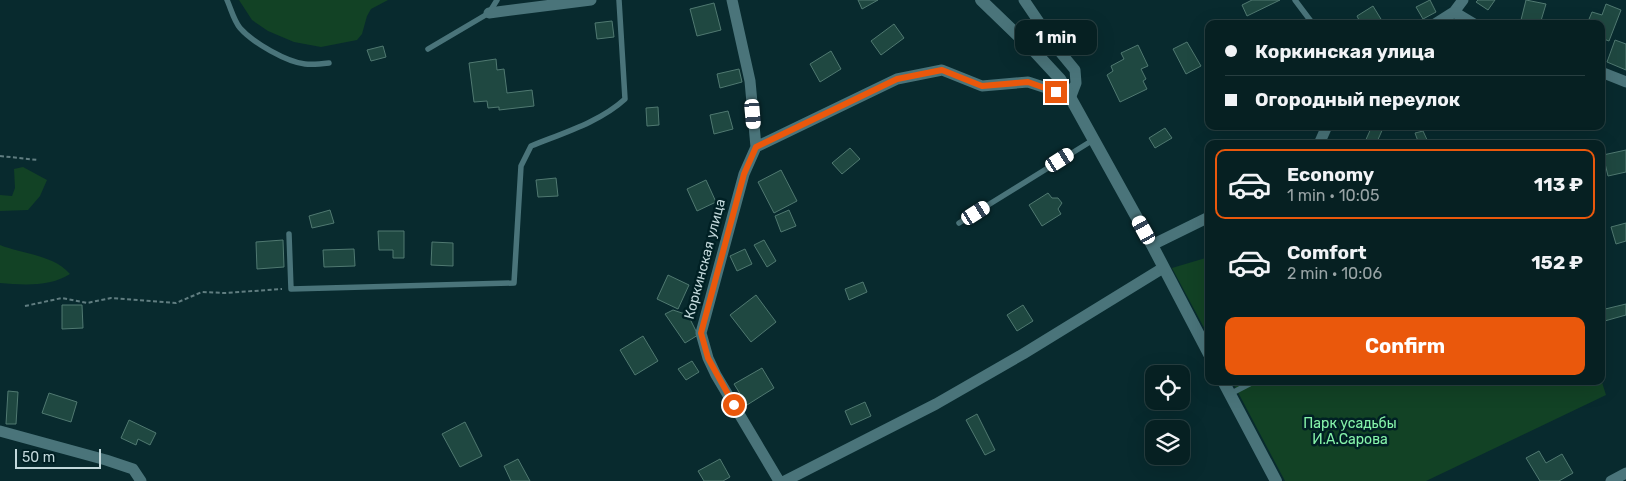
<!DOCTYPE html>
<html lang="en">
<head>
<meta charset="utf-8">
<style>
	body { margin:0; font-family:Rubik,sans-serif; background:#0f282a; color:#f1f3f6; height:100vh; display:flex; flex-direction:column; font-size:19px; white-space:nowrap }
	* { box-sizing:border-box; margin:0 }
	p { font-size:16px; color:#98a3a5 }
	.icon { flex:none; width:28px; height:28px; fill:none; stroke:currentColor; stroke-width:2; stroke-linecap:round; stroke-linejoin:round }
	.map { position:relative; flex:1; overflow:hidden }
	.side { position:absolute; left:1205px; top:140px; width:400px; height:245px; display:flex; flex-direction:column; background:#062022; border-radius:10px; box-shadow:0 5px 20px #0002,0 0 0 1px #273e40 }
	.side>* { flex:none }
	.top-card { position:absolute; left:1205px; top:20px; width:400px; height:110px; border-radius:10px; box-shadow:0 5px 20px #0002,0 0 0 1px #273e40; display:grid; align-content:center; height:110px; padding:0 20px; background:#062022 }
	.fabs { position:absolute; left:1145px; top:365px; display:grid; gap:10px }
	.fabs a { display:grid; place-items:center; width:45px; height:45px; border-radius:10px; background:#062022; box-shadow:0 5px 20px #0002,0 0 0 1px #273e40; font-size:25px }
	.scale { position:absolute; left:15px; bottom:12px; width:86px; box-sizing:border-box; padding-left:5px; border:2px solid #c2d8db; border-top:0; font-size:14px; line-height:18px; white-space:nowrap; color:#c2d8db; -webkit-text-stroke:4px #002024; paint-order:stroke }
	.end { position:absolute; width:22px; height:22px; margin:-11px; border:6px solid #ea580c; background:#fff; box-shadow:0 0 0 2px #fff }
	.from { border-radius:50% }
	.bubble { position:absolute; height:35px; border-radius:10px; background:#062022; box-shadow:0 5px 20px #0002,0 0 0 1px #273e40; font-size:16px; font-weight:700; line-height:35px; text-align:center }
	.car { position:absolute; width:15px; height:30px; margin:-15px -8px; border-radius:6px; box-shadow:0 0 4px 1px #0007; background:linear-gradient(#fff 24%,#345 0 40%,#fff 0 76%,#345 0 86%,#fff 0) }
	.top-card b { display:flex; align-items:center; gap:18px; height:48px; font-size:19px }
	.top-card b+b { border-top:1px solid #273e40 }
	.top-card i { width:12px; height:12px; background:#f1f3f6 }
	ul { padding:9px 0 0; list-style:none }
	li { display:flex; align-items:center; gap:15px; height:70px; margin:0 10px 8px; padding:0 10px; border:2px solid transparent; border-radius:10px }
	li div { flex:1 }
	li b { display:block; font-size:19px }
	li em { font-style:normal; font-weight:700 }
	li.current { border-color:#ea580c }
	li>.icon { width:45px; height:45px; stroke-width:1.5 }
	.button { display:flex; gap:10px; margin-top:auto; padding:10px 20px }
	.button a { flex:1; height:58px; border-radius:10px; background:#ea580c; color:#fff; font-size:20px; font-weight:700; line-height:58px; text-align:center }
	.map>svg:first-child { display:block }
</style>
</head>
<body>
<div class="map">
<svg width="1626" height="481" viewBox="0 0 1626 481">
	<rect width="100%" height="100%" fill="#082a2e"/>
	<path fill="#124225" d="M239,0H388L371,9L367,16L362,34L357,40L321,47L294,42L268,31L252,20Z
		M23,167L47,180L40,196L28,210L0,211V195L12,196L15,188L14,169Z
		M0,245C22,254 54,255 70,274C50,287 23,285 0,283Z
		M1209,257V337L1172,268Z
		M1601,379L1606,395L1426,481H1285L1232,381H1601Z"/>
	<path fill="#1f4841" stroke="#507971" d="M858,0H878L862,9Z
		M1252,0H1280L1247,16L1242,5Z
		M1430,0L1436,12L1423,19L1416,7Z
		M1478,0H1495L1488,10L1476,2Z
		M1526,0L1546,4L1540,24H1520Z
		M714,3L721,30L697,36L690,9Z
		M1606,4L1621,10L1609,41L1601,38V24H1587L1592,12L1602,15Z
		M1373,6L1384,24H1361L1357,16Z
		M612,21L614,37L597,39L595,23Z
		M894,24L904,38L881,55L871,41Z
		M1615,40L1626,44V70L1607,62Z
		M1187,42L1201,66L1186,74L1173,49Z
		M1138,45L1148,66L1141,69L1146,79L1143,81L1147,89L1120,102L1107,75L1113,71L1111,66L1124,59L1121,53Z
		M383,46L386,57L371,61L367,50Z
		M831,51L841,69L820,82L810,64Z
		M496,59L497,70L504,69L507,93L532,90L534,106L499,110V107L488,108L487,101L474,102L469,63Z
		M739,69L742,82L720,88L717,74Z
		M658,107L659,125L647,126L646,108Z
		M728,111L733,129L714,134L710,115Z
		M1372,126H1384L1376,144H1364Z
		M1165,128L1172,138L1155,148L1149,138Z
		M1423,131L1429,144H1419L1415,133Z
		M850,148L860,159L842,174L832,163Z
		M1626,150V172L1608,176L1603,155Z
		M781,170L797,201L774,213L758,182Z
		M556,178L558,196L538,197L536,180Z
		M706,180L716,202L697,211L687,189Z
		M1048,193L1052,198H1058L1062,203L1058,209L1061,214L1042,226L1029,205Z
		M330,210L334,223L312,228L309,216Z
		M789,210L796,226L781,232L775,216Z
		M1626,223V241L1616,244L1611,227Z
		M378,231H404V258H393V250H379Z
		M283,240L284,267L257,269L256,242Z
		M764,240L776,261L767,267L754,245Z
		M432,242L453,243V266L431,265Z
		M354,249L355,266L324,267L323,250Z
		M745,249L752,264L737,271L730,256Z
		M668,275L689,285L678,309L657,299Z
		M863,282L867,292L849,300L845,289Z
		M756,295L776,322L751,342L730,315Z
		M1626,304V315L1601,322V310Z
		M62,305H82L83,328L62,329Z
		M1023,305L1033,321L1017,331L1007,315Z
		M673,310L688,315L698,335L685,343L665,314Z
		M643,336L658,361L635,375L620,350Z
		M692,361L699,372L686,380L678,369Z
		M762,368L774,388L747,405L734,384Z
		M8,391L18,392L16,424H6Z
		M49,393L77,402L71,422L42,413Z
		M865,402L871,416L851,425L845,411Z
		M977,414L995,450L985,455L966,420Z
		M129,420L156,433L150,445L138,439L136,445L121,438Z
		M465,422L482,456L460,467L442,434Z
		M1539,451L1546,463L1562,454L1573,473L1559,481H1540L1526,458Z
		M518,459L530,481H511L504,466Z
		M720,459L730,477L723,481H704L698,471Z"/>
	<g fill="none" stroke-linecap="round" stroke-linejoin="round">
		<path stroke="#607d80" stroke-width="2" stroke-dasharray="4 2.5" stroke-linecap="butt" d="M0,156L38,160
			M25,306L62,298L87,303L111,298L176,303L202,292L225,293L282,289"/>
		<path stroke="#4a747a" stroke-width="5.5" d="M227,0C231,9 234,21 240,28C253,43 287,62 305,64C313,65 321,64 329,63
			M1295,0L1313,24
			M428,49L489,13L497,0
			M959,223L1093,140
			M289,234L291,289L514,283L521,166L531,146C563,133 600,122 625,99L619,0
			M1230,394L1255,381"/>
		<path stroke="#4a747a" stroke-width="11" d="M732,0L750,81L756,147L744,174L701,333L708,358L716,375L779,481
			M1463,0L1454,12L1474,24
			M489,13L591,0
			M1435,24L1454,12
			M1601,72L1626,82
			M1319,144L1327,126
			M756,147L897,79L942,70L982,86L1028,82L1071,96L1076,83L1075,70L1056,47L1024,0
			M1152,245L1209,217
			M0,431L106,460L133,469L141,481
			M785,481L936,404L1023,354L1163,268
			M1611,481L1626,473"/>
		<path stroke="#4a747a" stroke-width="12" d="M981,0L1035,52L1060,79L1152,245L1209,354
			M1223,381L1276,481"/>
	</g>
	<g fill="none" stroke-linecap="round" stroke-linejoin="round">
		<path stroke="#ea580c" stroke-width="6" d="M734,405L708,358L701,333L744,174L756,147L897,79L942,70L982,86L1028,82L1056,92"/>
	</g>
	<g text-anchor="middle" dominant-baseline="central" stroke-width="5" stroke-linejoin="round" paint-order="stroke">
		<g font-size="14" fill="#c2d8db" stroke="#002024">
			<text transform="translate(705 259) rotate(-75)">Коркинская улица</text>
		</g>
		<g font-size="14" fill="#86f4ab" stroke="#002024">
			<text x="1350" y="423">Парк усадьбы<tspan x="1350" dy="16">И.А.Сарова</tspan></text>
		</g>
	</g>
</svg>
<div class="fabs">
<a><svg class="icon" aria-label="locate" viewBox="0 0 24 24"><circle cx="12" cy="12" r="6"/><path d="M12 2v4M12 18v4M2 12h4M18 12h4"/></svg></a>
<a><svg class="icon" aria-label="layers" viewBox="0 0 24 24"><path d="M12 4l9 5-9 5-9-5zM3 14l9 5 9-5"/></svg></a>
</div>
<div class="scale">50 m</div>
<i class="end from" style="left:734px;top:405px"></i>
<i class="end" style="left:1056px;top:92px"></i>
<div class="bubble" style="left:1015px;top:20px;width:82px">1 min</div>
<i class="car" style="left:753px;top:114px;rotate:175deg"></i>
<i class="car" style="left:1060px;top:160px;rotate:58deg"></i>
<i class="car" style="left:976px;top:213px;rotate:58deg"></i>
<i class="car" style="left:1144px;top:230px;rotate:331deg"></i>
<div class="top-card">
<b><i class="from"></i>Коркинская улица</b>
<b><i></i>Огородный переулок</b>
</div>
<section class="side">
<ul>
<li class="current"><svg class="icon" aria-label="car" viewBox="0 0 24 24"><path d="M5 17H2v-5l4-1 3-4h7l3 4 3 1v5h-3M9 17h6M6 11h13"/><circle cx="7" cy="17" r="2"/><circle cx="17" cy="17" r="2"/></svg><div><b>Economy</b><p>1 min · 10:05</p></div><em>113 ₽</em></li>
<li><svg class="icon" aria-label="car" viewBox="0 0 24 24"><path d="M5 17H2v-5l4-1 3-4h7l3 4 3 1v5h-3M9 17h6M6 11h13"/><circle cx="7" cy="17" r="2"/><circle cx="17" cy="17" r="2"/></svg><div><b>Comfort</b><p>2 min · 10:06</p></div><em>152 ₽</em></li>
</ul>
<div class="button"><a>Confirm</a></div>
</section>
</div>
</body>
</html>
